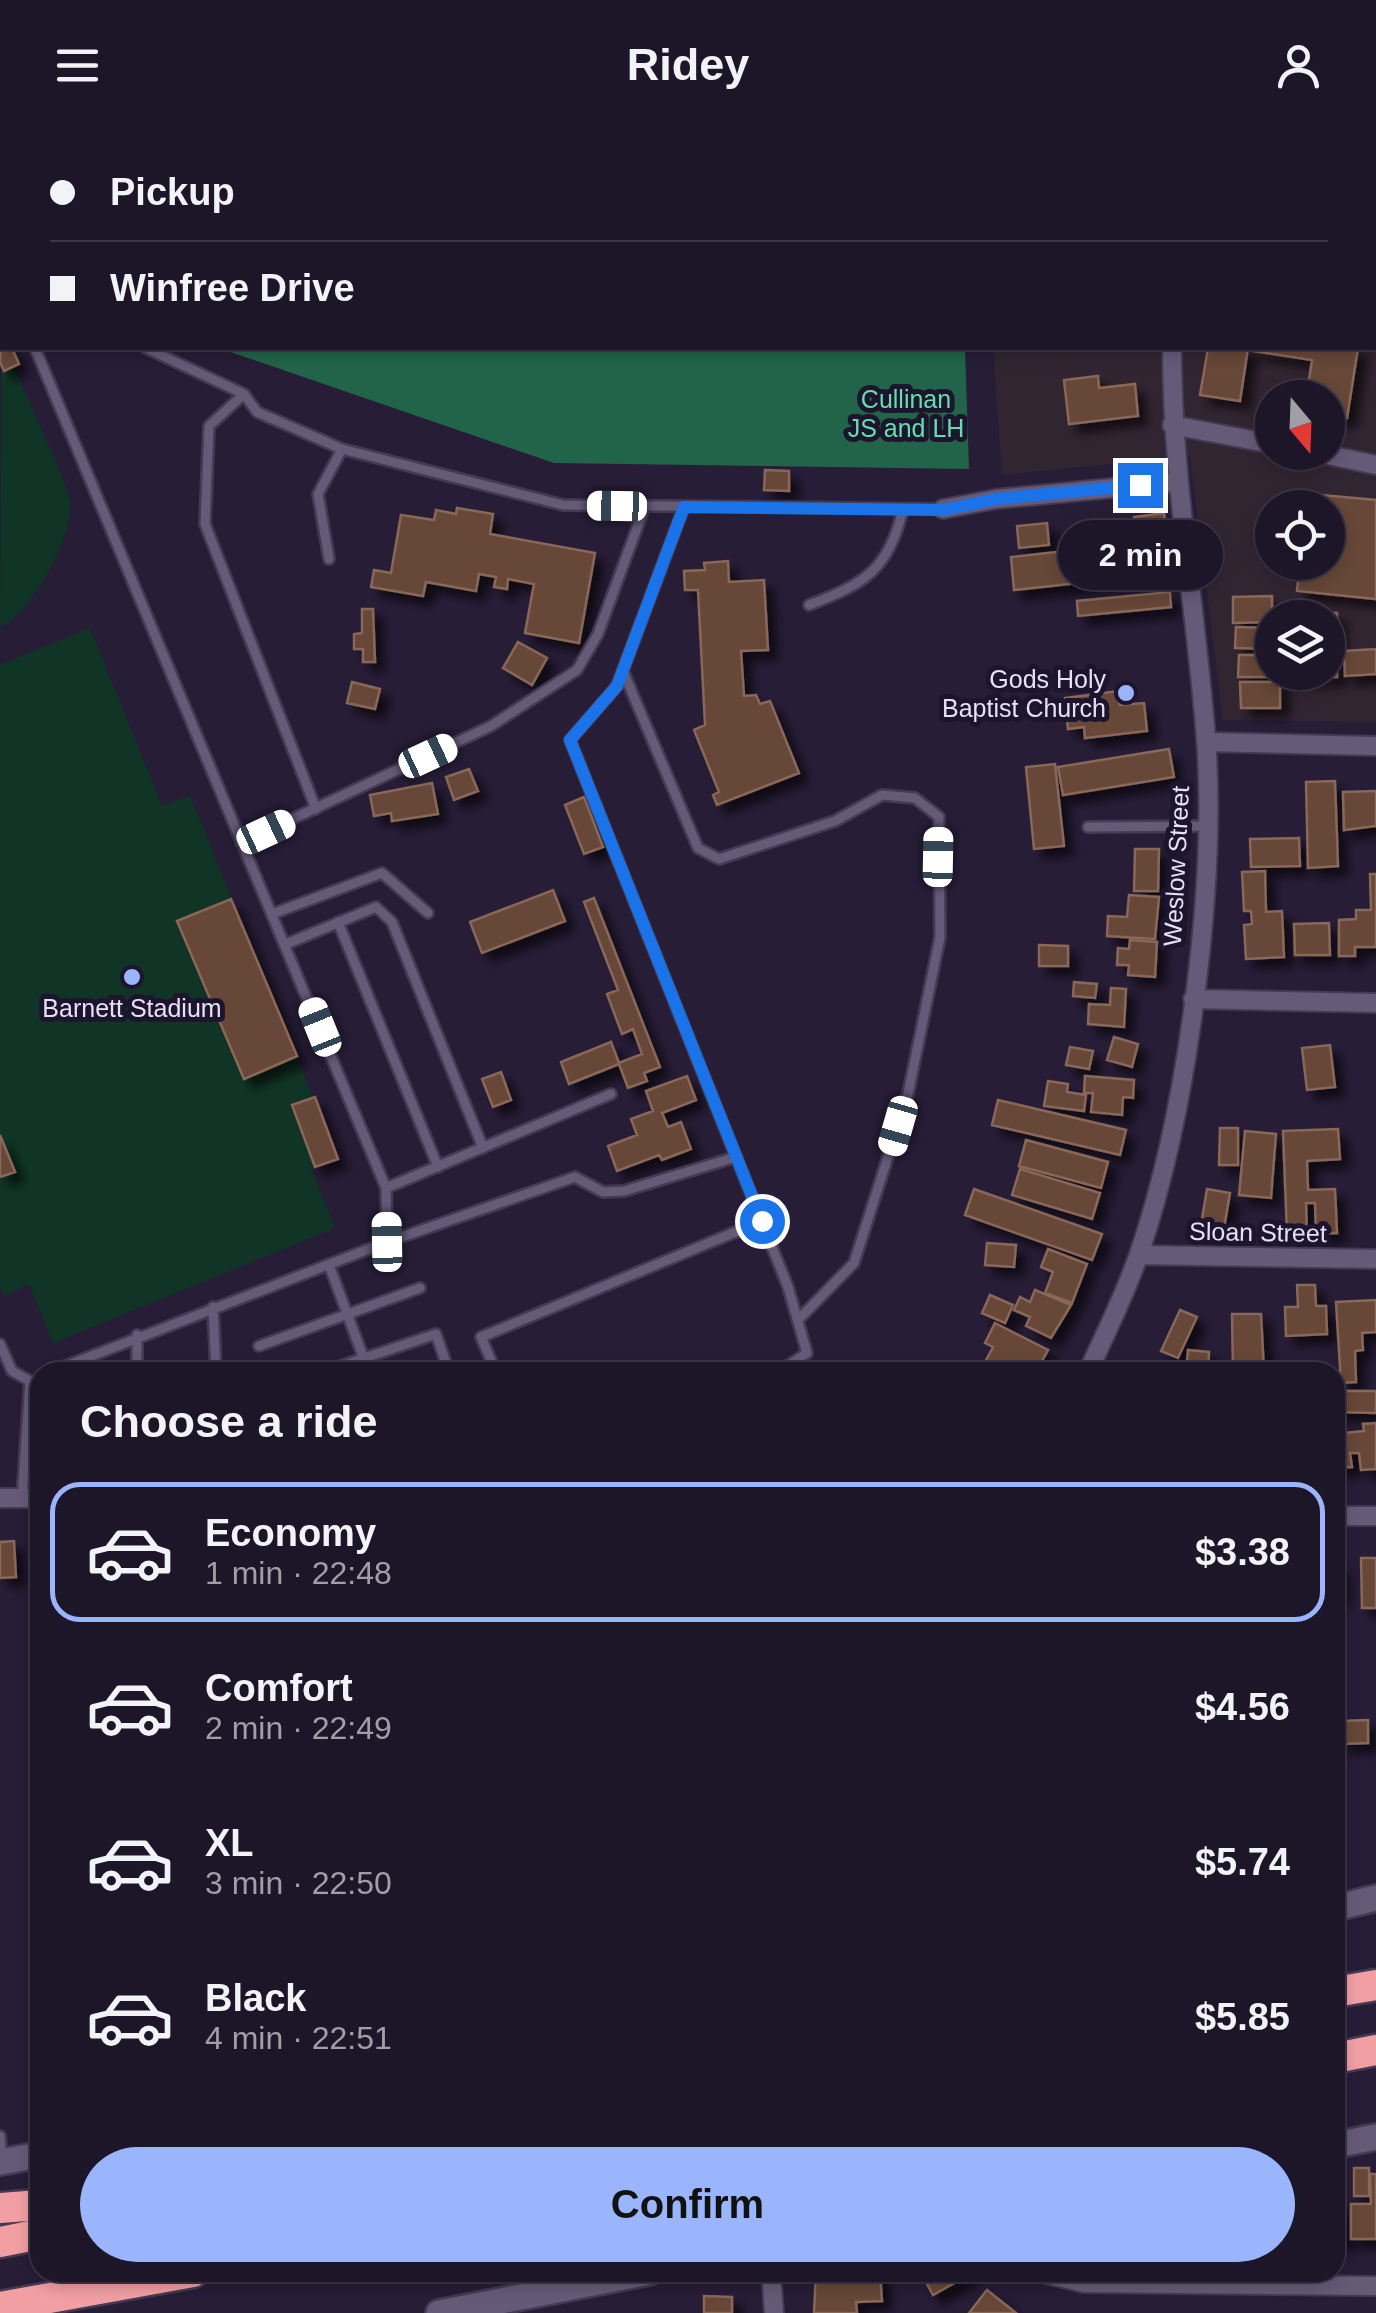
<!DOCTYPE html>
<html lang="en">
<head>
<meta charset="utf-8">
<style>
	body { margin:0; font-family:Helvetica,sans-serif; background:#2a2335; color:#f1f3f6; height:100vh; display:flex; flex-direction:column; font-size:38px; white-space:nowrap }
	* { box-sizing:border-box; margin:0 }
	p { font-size:32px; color:#a09fa8 }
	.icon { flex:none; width:55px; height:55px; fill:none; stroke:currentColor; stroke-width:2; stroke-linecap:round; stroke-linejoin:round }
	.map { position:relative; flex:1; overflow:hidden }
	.details { position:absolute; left:30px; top:1232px; width:1315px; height:920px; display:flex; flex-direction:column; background:#1d1629; border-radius:30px; box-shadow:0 5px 15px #0003,0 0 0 2px #3b3546 }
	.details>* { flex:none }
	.guide { position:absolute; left:0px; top:0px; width:1378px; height:220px; box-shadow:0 5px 15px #0003,0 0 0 2px #3b3546; display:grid; align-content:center; height:220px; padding:0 50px; background:#1d1629 }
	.needle { width:65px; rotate:161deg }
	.tools { position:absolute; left:1255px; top:250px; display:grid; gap:20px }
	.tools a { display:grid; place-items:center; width:90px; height:90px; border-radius:50%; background:#1d1629; box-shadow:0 5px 15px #0003,0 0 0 2px #3b3546; font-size:50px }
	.end { position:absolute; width:45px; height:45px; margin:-22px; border:12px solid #1a73e8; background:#fff; box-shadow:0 0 0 5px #fff }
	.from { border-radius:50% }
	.bubble { position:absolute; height:70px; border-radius:35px; background:#1d1629; box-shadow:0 5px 15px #0003,0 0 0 2px #3b3546; font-size:32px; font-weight:600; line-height:70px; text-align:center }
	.car { position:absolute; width:30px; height:60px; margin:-30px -15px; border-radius:12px; box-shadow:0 0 8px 2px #0007; background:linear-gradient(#fff 24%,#345 0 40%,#fff 0 76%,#345 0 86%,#fff 0) }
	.guide b { display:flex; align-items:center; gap:35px; height:95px; font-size:38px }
	.guide b+b { border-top:2px solid #3b3546 }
	.guide i { width:25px; height:25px; background:#f1f3f6 }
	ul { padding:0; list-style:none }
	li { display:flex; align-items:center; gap:30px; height:140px; margin:0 20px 15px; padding:0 30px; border:5px solid transparent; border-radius:30px }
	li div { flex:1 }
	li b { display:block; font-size:38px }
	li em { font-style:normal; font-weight:600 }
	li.active { border-color:#9bb5fd }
	li>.icon { width:90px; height:90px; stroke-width:1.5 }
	h2 { padding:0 50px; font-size:45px; line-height:120px }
	.action { display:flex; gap:20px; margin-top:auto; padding:20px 50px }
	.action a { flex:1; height:115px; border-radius:60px; background:#9bb5fd; color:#111; font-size:40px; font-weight:600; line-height:115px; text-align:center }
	header { display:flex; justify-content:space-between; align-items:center; height:130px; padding:0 50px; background:#1d1629; font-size:45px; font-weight:600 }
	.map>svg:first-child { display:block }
</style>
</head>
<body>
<header><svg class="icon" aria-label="menu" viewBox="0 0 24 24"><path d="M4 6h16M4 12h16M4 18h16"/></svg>Ridey<svg class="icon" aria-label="person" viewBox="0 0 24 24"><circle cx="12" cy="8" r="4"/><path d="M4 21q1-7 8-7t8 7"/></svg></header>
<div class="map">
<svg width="1376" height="2183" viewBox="0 0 1376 2183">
	<defs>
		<filter id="shadow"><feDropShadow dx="9" dy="9" stdDeviation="5" flood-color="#0009"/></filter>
	</defs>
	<rect width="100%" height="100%" fill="#271d37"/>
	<path fill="#322532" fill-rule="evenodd" d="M1003,0H1376V592L1223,590L1190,326L1002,345L993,218H1375V2ZM1272,268H1328V322H1272ZM1272,378H1328V432H1272ZM1272,488H1328V542H1272Z"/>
	<path fill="#103526" d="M2,194V218H12L19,234L14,237C25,265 67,349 70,373C73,407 30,485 0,497Z
		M90,498L162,676L190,666L338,1029L311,1040L335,1098L53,1213L29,1154L4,1166L0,1157V535Z"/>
	<path fill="#21644a" d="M0,0H987L2,2V126Z
		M219,218H965L969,339L554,333Z"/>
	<path fill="#664639" stroke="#896758" stroke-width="2.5" filter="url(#shadow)" d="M1065,0H1131L1064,2Z
		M2,194V218H12L19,234L4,241L0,232Z
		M1208,218H1248L1240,271L1200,265Z
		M1254,218H1358L1347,288L1328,285V268L1307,263L1312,230L1253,221Z
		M1098,246L1099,258L1135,254L1138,286L1069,294L1064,250Z
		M765,340L789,341V361L764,360Z
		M1310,364L1376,370V469L1297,461L1300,432H1328V378H1308Z
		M457,378L493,384L490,404L595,423L579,513L525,503L534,454L508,449L507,459L494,457L496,447L479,444L476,461L426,452L423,466L371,457L374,440L391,443L401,385L434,390L436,380L456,384Z
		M1164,383L1167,404L1137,408L1134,387Z
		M1047,393L1049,415L1019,418L1017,396Z
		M1166,410L1170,443L1014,460L1011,427Z
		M728,431L729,452L764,450L768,520L741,521L744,566L756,565L760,574L770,571L799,643L717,675L713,665L719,662L694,600L705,595L698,460H685L684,441L705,440L704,433Z
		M1170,462L1171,477L1078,486L1077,471Z
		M1272,466V492L1233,493V467Z
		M362,479H373L375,532H363V519H354V504L362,503Z
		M1308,483H1337V547H1309V542H1328V488H1308Z
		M1236,497L1272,498V519L1235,518Z
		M518,512L547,528L532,555L503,538Z
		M1376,519V544L1345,546L1344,521Z
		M1239,525H1272V542H1281V547H1238Z
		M352,552L380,559L375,579L347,573Z
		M1240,552H1280V578H1241Z
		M1119,561L1120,575L1144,573L1147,601L1085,608L1084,597L1068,599L1065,568Z
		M1169,619L1174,647L1063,665L1058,637Z
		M1055,634L1064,716L1034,719L1026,637Z
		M469,639L478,661L454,670L446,647Z
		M1335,651L1338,736L1308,738L1306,652Z
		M432,653L438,684L392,691L391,683L374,686L370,665Z
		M1376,661V696L1344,700L1343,662Z
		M584,667L603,717L584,724L565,675Z
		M1299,708L1300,736L1251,737L1250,709Z
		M1135,719H1159L1158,761H1134Z
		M1265,741L1266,782L1282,781L1284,827L1246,829L1244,795L1252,794L1251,781H1244L1242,742Z
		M1370,744H1376V817H1355V826H1339V790L1356,789V780H1371Z
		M553,760L565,791L482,823L470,792Z
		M1129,765L1159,767L1155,809L1107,806L1108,786L1127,787Z
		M594,768L660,937L644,943L647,951L628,958L619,934L569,954L561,932L611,912L619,933L642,924L633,899L622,904L607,864L618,860L584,772Z
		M231,769L297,926L244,949L177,791Z
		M1329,793L1330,825H1295L1294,794Z
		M1130,810L1157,812L1155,847L1128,845L1129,835H1117L1118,818L1129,819Z
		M1039,815L1068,816V836H1039Z
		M1074,852L1097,854L1095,868L1073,866Z
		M1111,858L1126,859L1124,897L1088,894L1089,874L1110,875Z
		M1114,907L1138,914L1132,937L1107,930Z
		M1330,915L1335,957L1307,960L1302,918Z
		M1070,917L1093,921L1089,939L1066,935Z
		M501,942L511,970L493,977L482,949Z
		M687,946L696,970L662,983L668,997L681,992L691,1019L662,1030L659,1025L617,1041L608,1016L637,1005L631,989L653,981L646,961Z
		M1085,946L1134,950L1133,968L1123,967L1122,985L1091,982L1093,963H1084Z
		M1048,951L1068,954L1067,962L1086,965L1084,981L1044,976Z
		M315,967L338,1029L315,1037L292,975Z
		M998,970L1126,1000L1120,1025L992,995Z
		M1220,998H1238V1035H1219Z
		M1338,999L1340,1029L1307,1031L1308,1060L1335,1059L1337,1103L1316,1104L1315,1073H1306L1307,1102L1287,1103L1283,1001Z
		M1245,1001L1276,1004L1271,1068L1239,1065Z
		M0,1005L15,1042L0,1047Z
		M1026,1010L1108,1032L1101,1058L1019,1036Z
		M1020,1039L1100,1063L1092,1089L1012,1065Z
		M974,1059L1102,1104L1092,1130L965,1085Z
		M1207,1059L1230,1063L1223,1104L1200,1100Z
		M987,1113L1016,1115L1014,1137L985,1135Z
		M1048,1119L1087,1134L1072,1173L1045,1163L1053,1142L1041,1137Z
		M1297,1155H1315L1316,1176H1326L1327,1204L1286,1206L1285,1177H1298Z
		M1035,1160L1071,1175L1051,1208L1026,1196L1030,1187L1014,1180L1020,1167L1030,1172Z
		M990,1165L1013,1175L1005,1193L982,1183Z
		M1376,1170V1202L1362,1203L1363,1220L1355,1221L1356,1252L1341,1253L1336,1172Z
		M1180,1180L1197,1187L1178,1228L1161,1221Z
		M1232,1184H1261L1264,1242H1233Z
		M995,1193L1048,1220L1036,1242L1025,1237L1022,1242H1000L984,1234L993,1217L985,1213Z
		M1188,1220L1209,1222L1208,1242H1186Z
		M1335,1261H1376V1283L1335,1282Z
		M1376,1293V1339L1361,1340L1359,1323H1350L1352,1337L1335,1338V1304L1364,1301L1363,1294Z
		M14,1411L16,1447L0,1448V1412Z
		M33,1414H40V1449H33Z
		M1361,1428H1376V1478H1362Z
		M1335,1435H1340L1341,1466H1335Z
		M1368,1590V1613L1341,1614L1340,1591Z
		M1354,2038H1369V2066H1354Z
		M1370,2044H1376V2109H1351V2074H1371Z
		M1335,2073H1345V2111H1335Z
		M816,2142H880L882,2171L856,2172L857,2183H814Z
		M927,2142H972V2143L933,2165L922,2145Z
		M987,2160L1016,2183H969Z
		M704,2166L732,2167V2183H704Z"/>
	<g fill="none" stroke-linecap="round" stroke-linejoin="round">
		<defs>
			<path id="lane" d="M0,144L2,147
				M35,218L386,1058L387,1112
				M146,218L244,264L257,282L342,319L563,375L943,379
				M244,264L209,296L205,394L316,679
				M684,377L617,556L570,610L788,1157L807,1223L778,1242
				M329,429L318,364L342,319
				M809,475C864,454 889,440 903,379
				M623,541L698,718L719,729L835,691L882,665L915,668L939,687L940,807L908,964L854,1133L798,1190
				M1088,697L1206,696
				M241,713L491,596L577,540L598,504L645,376
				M272,784L382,743L428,783
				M338,792L438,1037
				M286,814L376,777L392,792L483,1018
				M386,1058L611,964
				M329,1135L364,1229
				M213,1177L216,1242
				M137,1205V1242
				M0,1214L12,1241L30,1251L22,1368
				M259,1216L420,1158
				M50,1242L387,1112L575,1047L603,1062L624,1061L736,1027
				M323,1242L436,1204L449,1242
				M496,1242L481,1207L762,1091
				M0,2006L2,2028"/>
			<path id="street" d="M1233,0L1240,2
				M1188,2V0
				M1375,54H1376
				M1172,295L1272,314
				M1314,322L1376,335
				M943,379L996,369L1176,352
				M1206,612L1376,616
				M1193,869L1376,873
				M1139,1125L1376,1129
				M1088,1242C1105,1204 1125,1165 1139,1124C1187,984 1217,757 1206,609C1196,478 1172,350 1172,218
				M0,1368H40
				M1335,1386H1376
				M771,2142L774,2183
				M1038,2142L1084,2153L1376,2156"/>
			<path id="secondary" d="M1335,1778L1376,1768
				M1335,2015L1376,2007
				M0,2032L40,2025
				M439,2183L649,2142"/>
			<path id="highway" d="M1335,1862L1376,1855
				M1335,1928L1376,1920
				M0,2078L40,2075
				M0,2112L40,2104
				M0,2177L193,2142"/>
		</defs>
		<use href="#lane" stroke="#433b51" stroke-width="14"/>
		<use href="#street" stroke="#433b51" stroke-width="22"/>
		<use href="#secondary" stroke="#433b51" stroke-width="30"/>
		<use href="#highway" stroke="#433b51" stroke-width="35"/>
		<use href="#lane" stroke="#655b79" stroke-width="9"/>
		<use href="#street" stroke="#655b79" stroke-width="18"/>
		<use href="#secondary" stroke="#655b79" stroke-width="25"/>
		<use href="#highway" stroke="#f19fa3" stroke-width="30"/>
	</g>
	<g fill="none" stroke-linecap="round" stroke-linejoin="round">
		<path stroke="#1a73e8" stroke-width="12" d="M762,1091L570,610L617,556L684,377L943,380L996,369L1140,355"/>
	</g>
	<g fill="#9bb5fd" stroke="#1d142d" stroke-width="4">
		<circle cx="1126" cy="563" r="10"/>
		<circle cx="132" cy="847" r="10"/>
	</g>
	<g text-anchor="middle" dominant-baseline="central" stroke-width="10" stroke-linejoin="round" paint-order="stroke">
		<g font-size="25" fill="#65dead" stroke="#1d142d">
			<text x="906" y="269">Cullinan<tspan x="906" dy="29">JS and LH</tspan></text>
		</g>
		<g font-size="25" fill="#e6e1f3" stroke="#1d142d" text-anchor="end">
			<text x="1106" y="549">Gods Holy<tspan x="1106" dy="29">Baptist Church</tspan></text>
			<text x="132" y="878" text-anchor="middle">Barnett Stadium</text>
		</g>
		<g font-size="25" fill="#e6e1f3" stroke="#1d142d">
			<text transform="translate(1176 736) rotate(-87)">Weslow Street</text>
			<text transform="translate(1258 1102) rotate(1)">Sloan Street</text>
		</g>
	</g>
</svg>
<div class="tools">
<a><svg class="needle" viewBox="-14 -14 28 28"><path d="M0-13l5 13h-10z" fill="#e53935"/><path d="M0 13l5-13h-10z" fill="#a09fa8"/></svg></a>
<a><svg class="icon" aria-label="locate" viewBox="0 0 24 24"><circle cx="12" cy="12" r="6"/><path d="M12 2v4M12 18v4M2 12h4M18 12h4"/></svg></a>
<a><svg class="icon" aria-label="layers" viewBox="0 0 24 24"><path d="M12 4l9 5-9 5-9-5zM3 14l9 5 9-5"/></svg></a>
</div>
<i class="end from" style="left:762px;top:1091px"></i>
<i class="end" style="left:1140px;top:355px"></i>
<div class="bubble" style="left:1058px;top:390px;width:165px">2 min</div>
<i class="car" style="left:617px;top:376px;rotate:271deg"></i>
<i class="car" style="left:428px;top:626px;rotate:65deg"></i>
<i class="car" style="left:266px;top:702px;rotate:65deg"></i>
<i class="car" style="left:938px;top:727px;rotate:1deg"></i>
<i class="car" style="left:320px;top:897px;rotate:338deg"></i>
<i class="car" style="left:898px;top:996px;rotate:196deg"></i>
<i class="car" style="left:387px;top:1112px;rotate:359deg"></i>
<div class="guide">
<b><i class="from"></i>Pickup</b>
<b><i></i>Winfree Drive</b>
</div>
<section class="details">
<h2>Choose a ride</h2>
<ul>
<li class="active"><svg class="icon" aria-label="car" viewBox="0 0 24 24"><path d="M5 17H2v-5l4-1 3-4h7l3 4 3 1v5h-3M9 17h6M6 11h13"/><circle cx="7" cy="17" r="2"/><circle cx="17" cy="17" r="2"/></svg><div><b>Economy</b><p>1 min · 22:48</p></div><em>$3.38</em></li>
<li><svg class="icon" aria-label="car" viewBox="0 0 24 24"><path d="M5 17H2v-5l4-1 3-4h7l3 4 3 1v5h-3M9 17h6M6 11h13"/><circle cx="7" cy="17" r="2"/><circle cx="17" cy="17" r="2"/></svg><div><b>Comfort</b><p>2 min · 22:49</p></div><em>$4.56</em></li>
<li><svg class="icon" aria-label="car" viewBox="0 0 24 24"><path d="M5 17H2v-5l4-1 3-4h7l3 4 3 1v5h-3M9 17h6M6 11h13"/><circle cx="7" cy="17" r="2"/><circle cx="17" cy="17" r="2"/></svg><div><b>XL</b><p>3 min · 22:50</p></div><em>$5.74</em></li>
<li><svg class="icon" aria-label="car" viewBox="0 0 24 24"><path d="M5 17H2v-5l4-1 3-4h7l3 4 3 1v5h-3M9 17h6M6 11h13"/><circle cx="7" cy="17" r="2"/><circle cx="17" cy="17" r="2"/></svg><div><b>Black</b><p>4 min · 22:51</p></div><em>$5.85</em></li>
</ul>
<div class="action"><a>Confirm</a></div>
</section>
</div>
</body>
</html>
